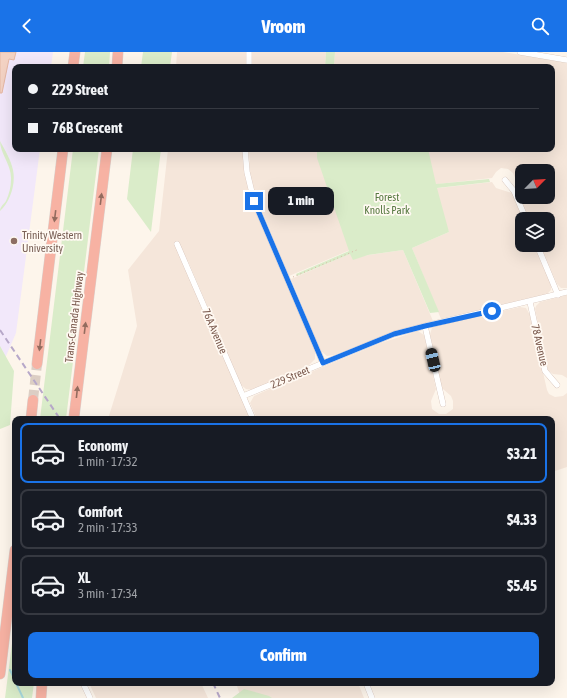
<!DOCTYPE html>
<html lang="en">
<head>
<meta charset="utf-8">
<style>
	body { margin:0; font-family:"Asap Condensed",sans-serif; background:#242831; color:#f1f3f6; height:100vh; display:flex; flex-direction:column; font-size:15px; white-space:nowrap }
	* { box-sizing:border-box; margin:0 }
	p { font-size:13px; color:#9ea1a6 }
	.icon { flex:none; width:22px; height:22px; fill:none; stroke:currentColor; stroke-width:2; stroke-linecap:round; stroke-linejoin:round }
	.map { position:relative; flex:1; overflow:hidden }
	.details { position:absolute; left:12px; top:364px; width:543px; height:270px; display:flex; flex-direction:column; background:#171b24; border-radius:8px; box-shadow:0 4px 16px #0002 }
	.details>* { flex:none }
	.banner { position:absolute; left:12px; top:12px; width:543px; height:88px; border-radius:8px; box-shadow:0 4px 16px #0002; display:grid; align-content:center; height:88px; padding:0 16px; background:#171b24 }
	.needle { width:26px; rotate:66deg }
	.controls { position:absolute; left:515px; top:112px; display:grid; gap:8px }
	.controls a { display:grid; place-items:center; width:40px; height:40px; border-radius:8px; background:#171b24; box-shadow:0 4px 16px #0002; font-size:20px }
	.end { position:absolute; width:18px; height:18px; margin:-9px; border:5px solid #1a73e8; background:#fff; box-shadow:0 0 0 2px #fff }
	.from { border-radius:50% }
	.bubble { position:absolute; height:28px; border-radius:8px; background:#171b24; box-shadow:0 4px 16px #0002; font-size:13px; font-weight:800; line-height:28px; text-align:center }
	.car { position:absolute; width:12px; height:24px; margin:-12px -6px; border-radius:5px; box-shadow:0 0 3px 1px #0007; background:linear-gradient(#222 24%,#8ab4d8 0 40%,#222 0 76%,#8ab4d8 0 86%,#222 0) }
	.banner b { display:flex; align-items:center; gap:14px; height:38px; font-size:15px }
	.banner b+b { border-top:1px solid #363941 }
	.banner i { width:10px; height:10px; background:#f1f3f6 }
	ul { padding:7px 0 0; list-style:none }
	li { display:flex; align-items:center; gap:12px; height:60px; margin:0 8px 6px; padding:0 8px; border:2px solid #363941; border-radius:8px }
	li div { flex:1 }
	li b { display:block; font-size:15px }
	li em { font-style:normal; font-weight:800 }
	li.selected { border-color:#1a73e8 }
	li>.icon { width:36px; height:36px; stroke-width:1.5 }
	.button { display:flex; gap:8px; margin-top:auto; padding:8px 16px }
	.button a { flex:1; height:46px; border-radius:8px; background:#1a73e8; color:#fff; font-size:16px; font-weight:800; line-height:46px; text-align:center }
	header { display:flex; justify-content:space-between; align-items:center; height:52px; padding:0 16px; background:#1a73e8; color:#fff; font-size:18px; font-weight:800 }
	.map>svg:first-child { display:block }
</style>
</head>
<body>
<header><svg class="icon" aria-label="back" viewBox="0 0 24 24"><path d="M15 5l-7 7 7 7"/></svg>Vroom<svg class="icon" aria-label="search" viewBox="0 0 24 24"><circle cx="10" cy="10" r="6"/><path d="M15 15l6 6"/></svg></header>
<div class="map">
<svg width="567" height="646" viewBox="0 0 567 646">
	<rect width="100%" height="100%" fill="#fdf5eb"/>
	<path fill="#f5e6da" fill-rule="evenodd" d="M177,0H246V15H176Z
		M252,0H326L325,15H251Z
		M335,0H503L567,11V236H561L557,232L540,193H548V167H529L515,133V126L513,121L508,117L501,116L496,120L492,126L429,133L413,97H552V15H334ZM522,119H548V145H522Z
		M168,97H243L244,119L252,152L315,298V307L309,313L252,338L246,337L241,333L188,209L184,210L250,367H108L137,274L128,218L159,179Z
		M249,97H322L357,195L289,224L253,137L250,124Z
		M492,130L496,136L512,141L523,167H522V193H534L551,233V238L547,242L534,245L441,267L412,196L449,180L430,137Z
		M359,198L362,204L403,198L433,269L393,280L334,303L327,304L321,299L291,227Z
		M567,243V326L562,323L553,322L548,318L535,257L536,254L540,250Z
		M520,255L526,256L530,263L547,338L549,342L555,345L563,344L567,341V415L552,420V367H257L250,351L254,344L265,339L381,291L418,279L424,283L425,287L436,337L431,349L432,357L439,362H446L453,357V349L451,344L443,337L441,333L430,282L432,276L436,274Z
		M89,631H201L208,646H96Z
		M236,631H358L364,646H241Z"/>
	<path fill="#f2e8fa" d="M0,0H53L51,15H15V97H40L16,281L0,318Z"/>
	<path fill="#daecc9" d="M85,0H110L109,15H83Z
		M143,0H172L170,15H141Z
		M326,0H335L334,15H325Z
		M0,89C5,98 11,108 13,118C16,132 10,150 0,159C0,155 3,153 6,149C9,142 11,135 11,128C12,113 0,102 0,89Z
		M73,97H99L66,367H40Z
		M133,97H161L151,180L127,147Z
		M317,97H428L436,132L489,127L490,130L437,136L449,180L412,196L439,260L430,261L403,198L368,203L353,208L350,202L297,224L296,222L349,199L317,106Z
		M0,294L14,319L10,373L0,377Z
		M15,568V631H34L32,646H5Z
		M244,637L269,644L272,646H232Z"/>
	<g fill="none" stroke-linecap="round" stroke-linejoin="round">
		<path stroke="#a5d6da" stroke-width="2" d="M10,618L15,628
			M16,631L23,646"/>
	</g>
	<path fill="#f3d2c3" stroke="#e6b7a3" d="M0,0H16L14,8L9,7L2,41H0Z"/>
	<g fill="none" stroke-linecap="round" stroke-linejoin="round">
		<path stroke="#dccec4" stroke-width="10" stroke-dasharray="10 5" stroke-linecap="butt" d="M33,348L37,312"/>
		<defs>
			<path id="street" d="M520,0L567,8
				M249,15V0
				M245,97L247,120L254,149L323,311
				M505,128L514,139L526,167
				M177,192L253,367
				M537,193L558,243
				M530,250L545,319L557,333
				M425,274L443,352
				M243,344L394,282L425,274L567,240
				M83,631L90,646
				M366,631L372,646"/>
			<path id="highway" d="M73,15L75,0
				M117,15L118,0
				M37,312L63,97
				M74,365L107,97
				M31,367L33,348
				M0,622L15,498
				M41,646L42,631"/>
		</defs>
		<use href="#street" stroke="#d1bbb0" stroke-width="6"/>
		<use href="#highway" stroke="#dad1cd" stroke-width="11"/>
		<path stroke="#d9b5a5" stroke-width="1" stroke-dasharray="1 3" stroke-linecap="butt" d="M293,225L359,197"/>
		<use href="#street" stroke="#fff" stroke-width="5.5"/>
		<use href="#highway" stroke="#f7b2a3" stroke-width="10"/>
		<path stroke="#b7a8c9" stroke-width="2" stroke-dasharray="6 4" stroke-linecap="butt" d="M0,278L60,367
			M213,631L220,646"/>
	</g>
	<defs><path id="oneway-solid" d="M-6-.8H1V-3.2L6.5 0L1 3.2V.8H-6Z"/></defs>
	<g fill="#936b5e">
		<use href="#oneway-solid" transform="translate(101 147) rotate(-83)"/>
		<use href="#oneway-solid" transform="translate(55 164) rotate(97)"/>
		<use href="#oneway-solid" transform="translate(85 276) rotate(-83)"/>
		<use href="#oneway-solid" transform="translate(40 293) rotate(97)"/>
		<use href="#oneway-solid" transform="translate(77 340) rotate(-84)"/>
	</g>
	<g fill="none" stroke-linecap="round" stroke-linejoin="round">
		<path stroke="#1a73e8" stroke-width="5" d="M254,149L323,311L394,282L425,274L492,259"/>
	</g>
	<circle fill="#8d6e63" stroke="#fff9f2" stroke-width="1.5" cx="14" cy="189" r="4"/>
	<g text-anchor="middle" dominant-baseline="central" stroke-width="3.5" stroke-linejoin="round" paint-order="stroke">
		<g font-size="11" fill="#577941" stroke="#fff9f2">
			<text x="387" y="145">Forest<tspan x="387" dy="13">Knolls Park</tspan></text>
		</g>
		<g font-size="11" fill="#785e54" stroke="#fff9f2" text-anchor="start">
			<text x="22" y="183">Trinity Western<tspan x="22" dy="13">University</tspan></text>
		</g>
		<g font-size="11" fill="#7a594d" stroke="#fff9f2">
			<text transform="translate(74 265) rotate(-83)">Trans-Canada Highway</text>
			<text transform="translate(215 279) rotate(67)">76A Avenue</text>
			<text transform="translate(540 293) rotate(77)">78 Avenue</text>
			<text transform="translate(290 325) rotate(-23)">229 Street</text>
		</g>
	</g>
</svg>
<div class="controls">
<a><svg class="needle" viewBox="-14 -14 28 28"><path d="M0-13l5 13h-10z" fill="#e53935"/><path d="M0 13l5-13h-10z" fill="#9ea1a6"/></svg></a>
<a><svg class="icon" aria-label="layers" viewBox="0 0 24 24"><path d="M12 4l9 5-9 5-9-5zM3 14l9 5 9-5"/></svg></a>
</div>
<i class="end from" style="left:492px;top:259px"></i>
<i class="end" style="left:254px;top:149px"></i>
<div class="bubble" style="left:268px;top:135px;width:66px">1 min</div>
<i class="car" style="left:433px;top:308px;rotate:347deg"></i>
<div class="banner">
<b><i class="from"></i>229 Street</b>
<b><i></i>76B Crescent</b>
</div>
<section class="details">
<ul>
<li class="selected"><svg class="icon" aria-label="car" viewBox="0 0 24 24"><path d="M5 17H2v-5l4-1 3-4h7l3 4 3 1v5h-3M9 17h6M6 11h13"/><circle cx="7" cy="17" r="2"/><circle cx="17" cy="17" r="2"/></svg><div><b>Economy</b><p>1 min · 17:32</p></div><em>$3.21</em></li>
<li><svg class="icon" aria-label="car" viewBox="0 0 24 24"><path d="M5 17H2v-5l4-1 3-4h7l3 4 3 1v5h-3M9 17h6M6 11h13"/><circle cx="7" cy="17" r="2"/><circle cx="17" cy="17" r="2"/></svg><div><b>Comfort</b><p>2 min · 17:33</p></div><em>$4.33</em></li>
<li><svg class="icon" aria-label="car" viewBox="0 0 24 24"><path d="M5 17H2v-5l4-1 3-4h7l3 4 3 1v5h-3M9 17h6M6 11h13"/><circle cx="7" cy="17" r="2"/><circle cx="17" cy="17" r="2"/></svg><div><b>XL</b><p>3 min · 17:34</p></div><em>$5.45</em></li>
</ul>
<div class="button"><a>Confirm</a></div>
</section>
</div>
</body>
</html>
